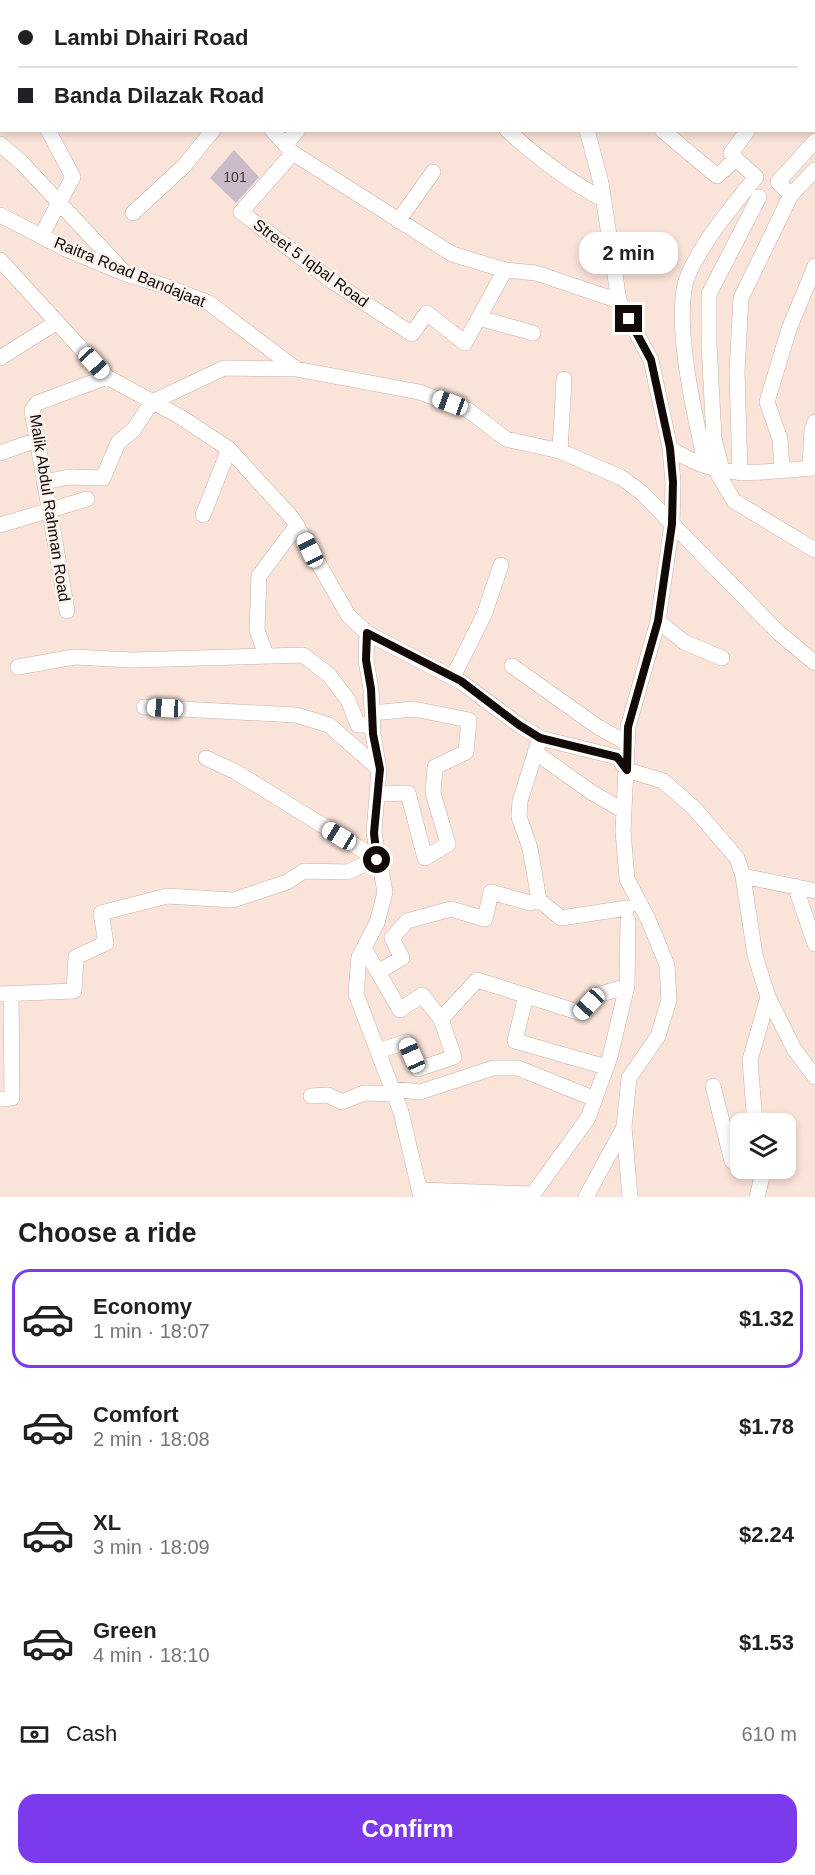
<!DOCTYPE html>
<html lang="en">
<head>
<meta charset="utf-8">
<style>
	body { margin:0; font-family:Arial,sans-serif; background:#f6f6f6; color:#202124; height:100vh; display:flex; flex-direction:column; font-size:22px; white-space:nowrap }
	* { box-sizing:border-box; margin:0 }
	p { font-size:20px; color:#757577 }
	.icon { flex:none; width:33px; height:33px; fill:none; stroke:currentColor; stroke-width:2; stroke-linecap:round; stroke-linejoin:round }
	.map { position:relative; height:1197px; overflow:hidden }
	.panel { display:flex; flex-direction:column; background:#fff; flex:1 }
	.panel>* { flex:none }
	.banner { position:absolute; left:0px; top:0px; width:816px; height:132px; box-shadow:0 3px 9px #0003; display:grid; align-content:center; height:132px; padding:0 18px; background:#fff }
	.controls { position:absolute; left:730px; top:1113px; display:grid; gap:12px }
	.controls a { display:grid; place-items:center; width:66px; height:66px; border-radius:12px; background:#fff; box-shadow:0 3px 9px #0003; font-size:30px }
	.end { position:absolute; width:27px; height:27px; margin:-14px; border:8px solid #110a07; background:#fff; box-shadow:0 0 0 3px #fff }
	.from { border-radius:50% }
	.bubble { position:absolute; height:42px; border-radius:18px; background:#fff; box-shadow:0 3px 9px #0003; font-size:20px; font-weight:800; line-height:42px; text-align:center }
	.car { position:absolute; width:18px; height:36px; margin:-18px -9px; border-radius:8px; box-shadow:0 0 4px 2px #0007; background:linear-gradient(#fff 24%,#345 0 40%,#fff 0 76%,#345 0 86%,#fff 0) }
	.banner b { display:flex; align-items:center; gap:21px; height:57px; font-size:22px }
	.banner b+b { border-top:2px solid #e0e0e0 }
	.banner i { width:15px; height:15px; background:#202124 }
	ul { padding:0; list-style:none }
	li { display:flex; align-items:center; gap:18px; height:99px; margin:0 12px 9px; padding:0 6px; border:3px solid transparent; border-radius:18px }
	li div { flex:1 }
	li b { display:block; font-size:22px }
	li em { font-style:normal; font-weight:800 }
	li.on { border-color:#7c3aed }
	li>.icon { width:54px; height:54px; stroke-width:1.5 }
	h2 { padding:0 18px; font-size:27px; line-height:72px }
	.pay { display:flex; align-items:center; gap:15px; height:66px; padding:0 18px; font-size:22px }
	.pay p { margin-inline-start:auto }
	.action { display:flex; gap:12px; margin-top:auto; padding:12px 18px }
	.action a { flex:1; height:69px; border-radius:18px; background:#7c3aed; color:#fff; font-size:24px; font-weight:800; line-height:69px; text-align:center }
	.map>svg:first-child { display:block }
</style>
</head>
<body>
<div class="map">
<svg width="815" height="1197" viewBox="0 0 815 1197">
	<rect width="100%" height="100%" fill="#fae3d9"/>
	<path fill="#cabbcb" d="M234,150L259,177L236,203L210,178Z"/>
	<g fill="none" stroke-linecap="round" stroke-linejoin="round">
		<defs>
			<path id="minor" d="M40,0L41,2
				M158,0L159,2
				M364,0L366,2
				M418,0L420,2
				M505,0L507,2
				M544,0V2
				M663,0L665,2
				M207,2V0
				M784,2L785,0
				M814,67H815
				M272,130L293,153L241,212L332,281L412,334L427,313L465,343L505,270
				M507,130C537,157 567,181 603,199
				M662,130L717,176L736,159L756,177C732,207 704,239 688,275C671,317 696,421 706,466
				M0,144L23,164L123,271
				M285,145L298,130
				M293,153L452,254L505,270L536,273L619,301
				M736,159L731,153L748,130
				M791,195L815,170
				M133,213L184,166L213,130
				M0,215L66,249L126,274L165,286L209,303L296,369L419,392L468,410L506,439L560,451L622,478L642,493L779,633L815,663
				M398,221L433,172
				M41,236L73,177L48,130
				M0,260L107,377L179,416L229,449L293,519L348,615L367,633L461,682L519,725L540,738L617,757L627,770L663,781L694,808L737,858L743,876L815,891
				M479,318L533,333
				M0,358L57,322
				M670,448C722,483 758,471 815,468
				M560,451L564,379
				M0,453L37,440
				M810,468L812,430L815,422
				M715,469L734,501L815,550
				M722,470L714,438L709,344V294L759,197
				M782,470L780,439L767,402L789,329L815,266
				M740,473L737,372L741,298L791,195L778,182L815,141
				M44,482L69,477L103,478L118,443L134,429L152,402L224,368L296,369
				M203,515L229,449
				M0,525L87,499
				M67,611L32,410L37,403L107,377
				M658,621L684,642L722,658
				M367,633L366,660L371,689L373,734L379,769L374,833L385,892L377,923L359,957L356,994L401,1112L421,1197
				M266,655L257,630L259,576L297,525
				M512,666L598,727L627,743
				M18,667L74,657L132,660L303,655L329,675L348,700L358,725H372
				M453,677L484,615L501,565
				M144,707L296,715L329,725L379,769
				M372,713L414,709L469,720L466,752L435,767L433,793L448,844L425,858L408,793L377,794
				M540,738L520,801L519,817L530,848L539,900L561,918L627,908
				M535,752L591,792L624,811
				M206,758L236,772L377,859
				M743,876L755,955L768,997L750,1060L755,1124
				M795,886L815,944
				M364,948L400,1010L422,995L441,1019
				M378,972L402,958L392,938L407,921L451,909L485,919L491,892L530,903L539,900
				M0,994L74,991L76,957L106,943L101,913L167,896L233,900L287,882L304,871L347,872L377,859
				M526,995L515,1041L606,1067
				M768,997L794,1049L815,1077
				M378,1051L406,1042L418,1069L454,1057L441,1019L477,980L581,1013L598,995L627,986
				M713,1086L732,1161L741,1167
				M392,1089L420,1092L493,1068H518L595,1099
				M311,1096L328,1095L342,1102L364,1093L394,1094
				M0,1099L12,1098L11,994
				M624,1127L630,1197
				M420,1190L531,1194
				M531,1197L588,1118L610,1057L627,986L628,921
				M586,1197L624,1127L629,1078L658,1036L669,1000L667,965L648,919L627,879L623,831L628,727L658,621L672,524L673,482L670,448L651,360L619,301L601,183L587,130
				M757,1197L764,1168"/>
		</defs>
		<use href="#minor" stroke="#c7b1a8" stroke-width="16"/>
		<use href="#minor" stroke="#fff" stroke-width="15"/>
	</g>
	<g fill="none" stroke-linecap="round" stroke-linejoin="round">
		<path stroke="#110a07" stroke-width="8" d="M377,860L374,833L380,769L373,734L371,689L366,660L367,633L461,681L519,725L540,738L617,757L627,770L628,727L658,621L672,524L673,482L670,448L651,360L629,319"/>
	</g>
	<g text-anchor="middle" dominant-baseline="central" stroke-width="5" stroke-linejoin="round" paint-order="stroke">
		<g font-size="14" fill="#3f3638">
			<text x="235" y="177">101</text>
		</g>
		<g font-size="16" fill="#110a07" stroke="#fcf3ef">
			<text transform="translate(311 263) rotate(36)">Street 5 Iqbal Road</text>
			<text transform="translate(130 272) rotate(22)">Raitra Road Bandajaat</text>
			<text transform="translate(50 508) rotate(81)">Malik Abdul Rahman Road</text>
		</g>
	</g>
</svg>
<div class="controls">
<a><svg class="icon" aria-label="layers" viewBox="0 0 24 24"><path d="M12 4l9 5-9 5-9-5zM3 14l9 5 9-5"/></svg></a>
</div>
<i class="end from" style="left:377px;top:860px"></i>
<i class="end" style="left:629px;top:319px"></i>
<div class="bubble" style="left:579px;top:232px;width:99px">2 min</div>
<i class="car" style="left:94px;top:363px;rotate:137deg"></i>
<i class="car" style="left:450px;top:403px;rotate:290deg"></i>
<i class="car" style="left:310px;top:550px;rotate:334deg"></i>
<i class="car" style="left:165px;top:708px;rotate:273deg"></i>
<i class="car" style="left:339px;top:836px;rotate:301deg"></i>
<i class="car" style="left:589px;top:1004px;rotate:223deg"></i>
<i class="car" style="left:412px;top:1055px;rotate:336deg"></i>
<div class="banner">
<b><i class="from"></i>Lambi Dhairi Road</b>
<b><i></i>Banda Dilazak Road</b>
</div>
</div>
<section class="panel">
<h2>Choose a ride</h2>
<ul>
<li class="on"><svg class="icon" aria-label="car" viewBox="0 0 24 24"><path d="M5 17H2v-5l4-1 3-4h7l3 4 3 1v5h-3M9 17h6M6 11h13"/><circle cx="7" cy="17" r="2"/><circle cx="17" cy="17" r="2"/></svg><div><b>Economy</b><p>1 min · 18:07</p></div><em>$1.32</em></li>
<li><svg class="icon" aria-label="car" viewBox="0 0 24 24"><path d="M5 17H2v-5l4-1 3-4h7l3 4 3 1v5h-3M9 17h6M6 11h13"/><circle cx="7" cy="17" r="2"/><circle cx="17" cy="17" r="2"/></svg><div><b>Comfort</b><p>2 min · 18:08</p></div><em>$1.78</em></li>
<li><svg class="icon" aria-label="car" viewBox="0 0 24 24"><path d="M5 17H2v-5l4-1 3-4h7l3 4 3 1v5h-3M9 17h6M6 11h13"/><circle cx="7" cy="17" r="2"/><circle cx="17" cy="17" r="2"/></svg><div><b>XL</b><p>3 min · 18:09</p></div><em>$2.24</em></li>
<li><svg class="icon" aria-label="car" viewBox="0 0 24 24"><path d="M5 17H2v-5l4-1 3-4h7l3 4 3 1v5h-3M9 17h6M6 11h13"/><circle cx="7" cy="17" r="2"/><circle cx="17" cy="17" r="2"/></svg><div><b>Green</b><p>4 min · 18:10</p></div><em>$1.53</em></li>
</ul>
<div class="pay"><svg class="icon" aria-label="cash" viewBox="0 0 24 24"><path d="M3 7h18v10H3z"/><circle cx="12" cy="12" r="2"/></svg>Cash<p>610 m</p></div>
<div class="action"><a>Confirm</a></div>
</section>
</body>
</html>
